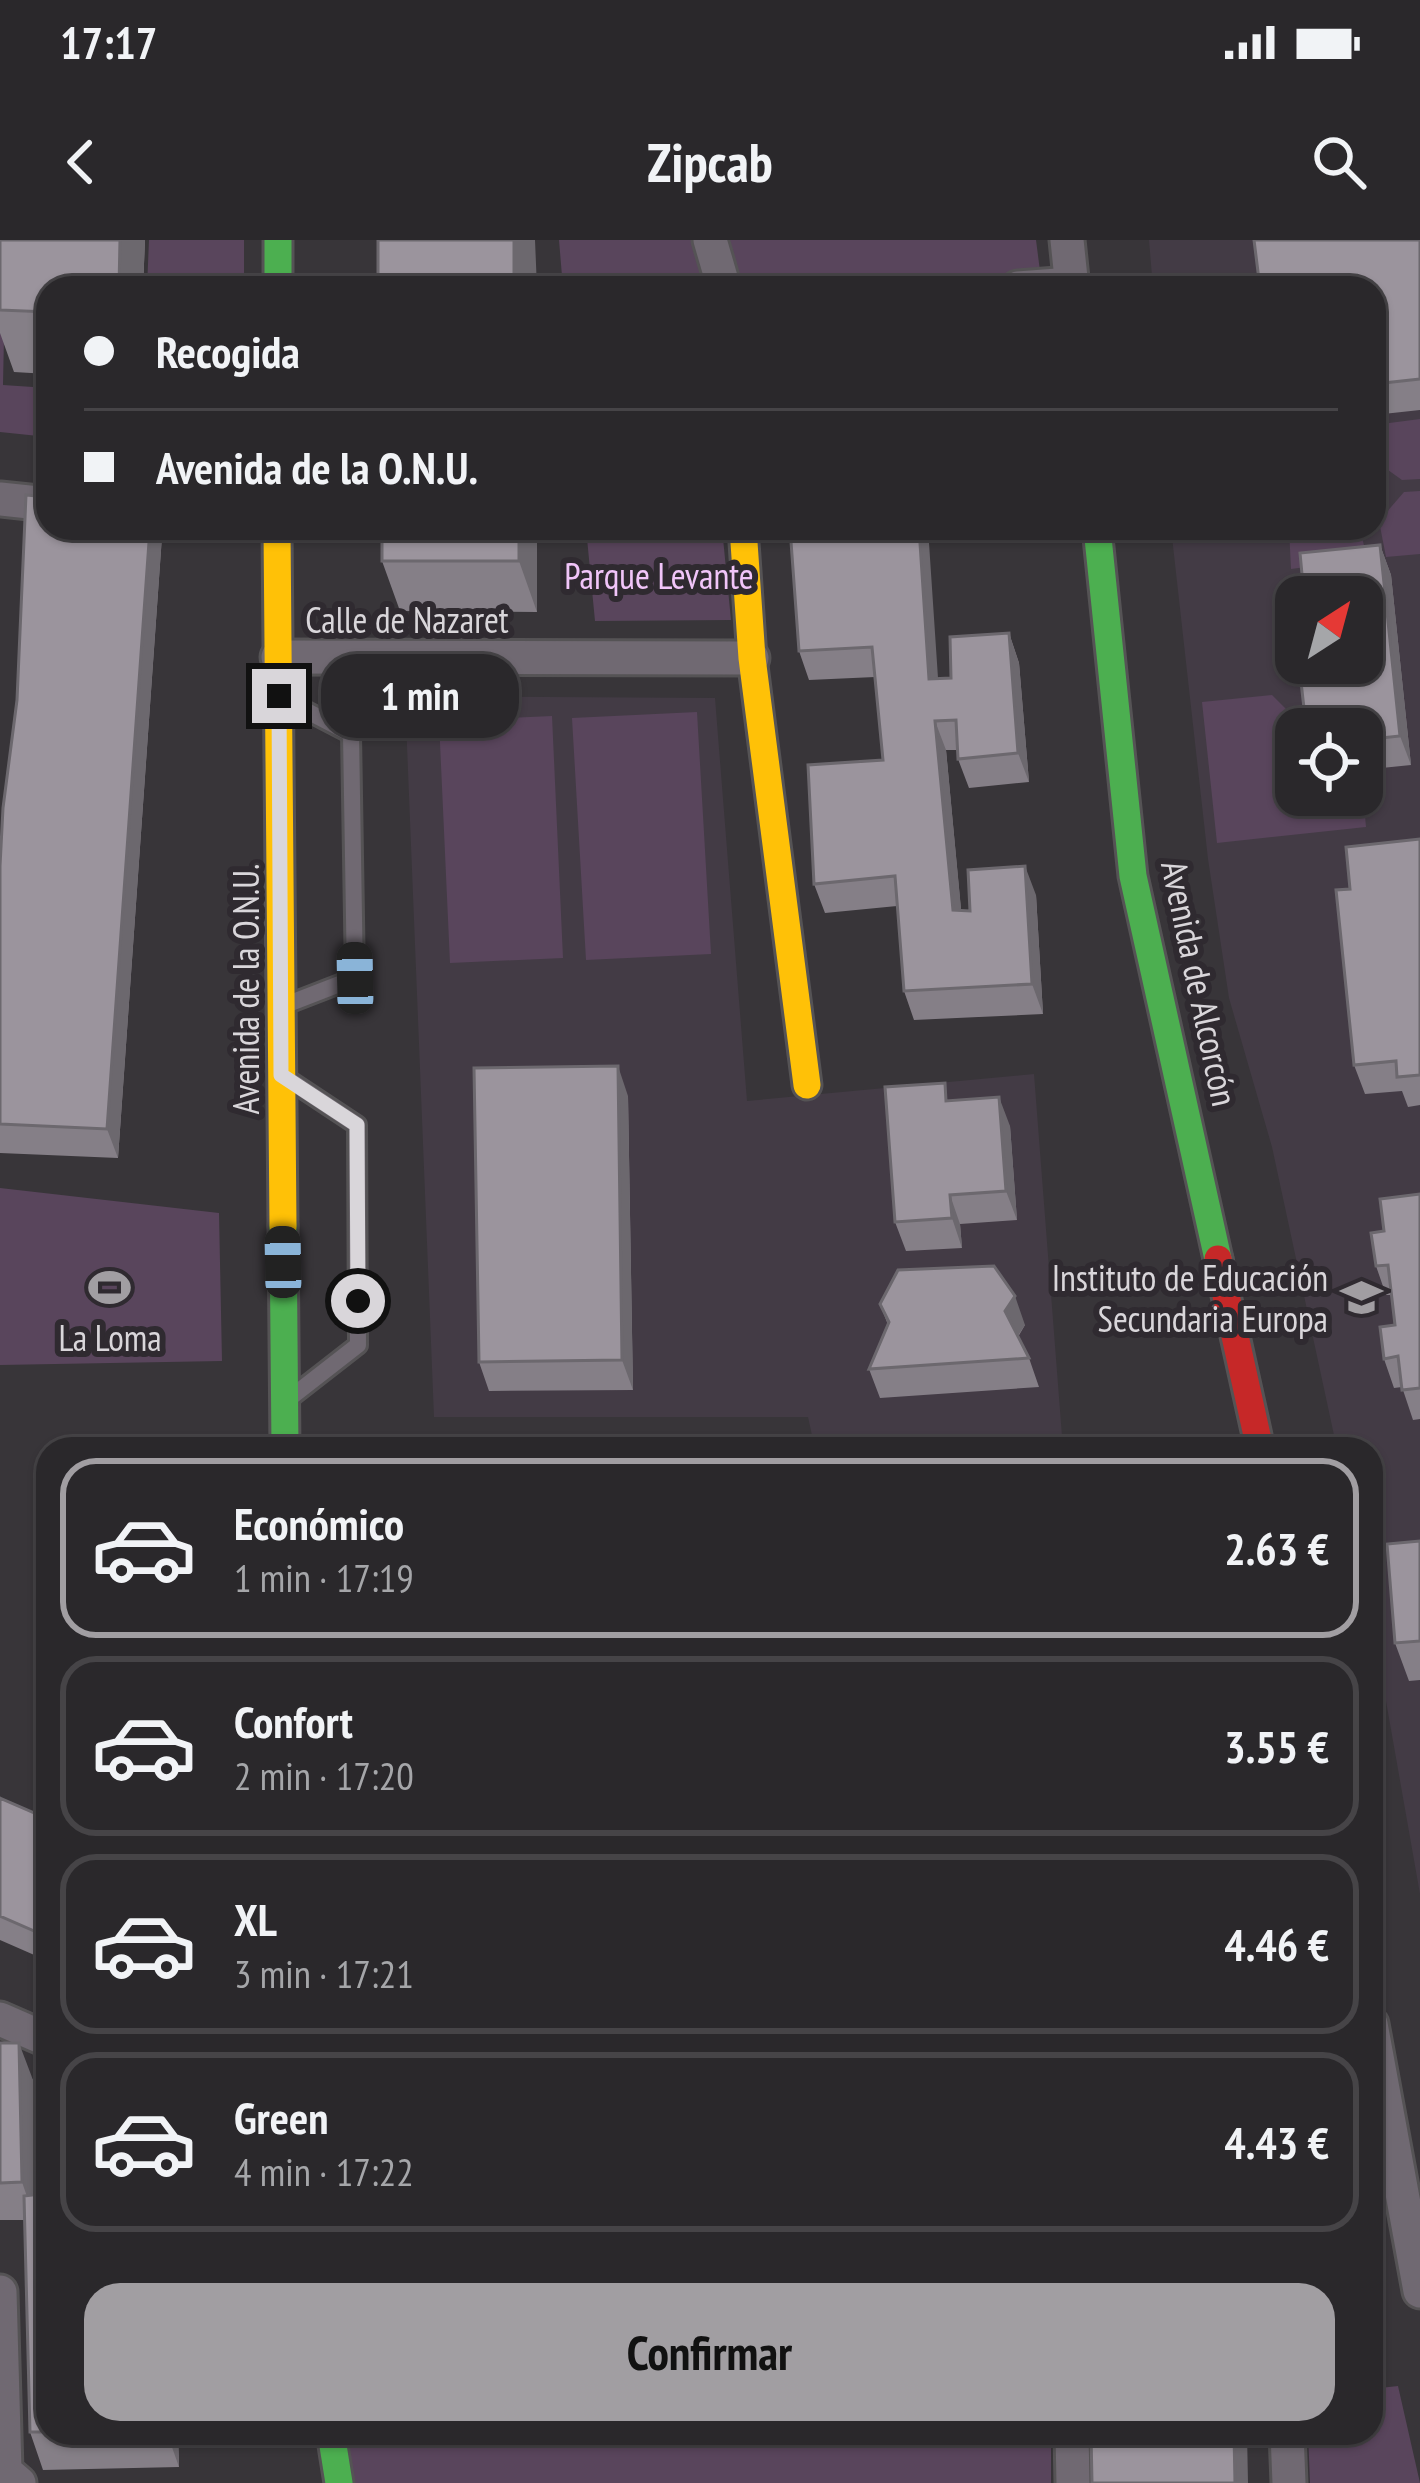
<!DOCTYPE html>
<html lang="es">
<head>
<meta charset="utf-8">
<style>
	body { margin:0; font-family:"PT Sans Narrow",sans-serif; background:#363437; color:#f1f3f6; height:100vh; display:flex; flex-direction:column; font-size:45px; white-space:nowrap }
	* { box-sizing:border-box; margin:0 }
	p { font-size:39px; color:#a5a6a9 }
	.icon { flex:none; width:66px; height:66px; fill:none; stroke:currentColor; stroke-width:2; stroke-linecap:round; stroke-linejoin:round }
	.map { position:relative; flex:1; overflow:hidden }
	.side { position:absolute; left:36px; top:1197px; width:1347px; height:1008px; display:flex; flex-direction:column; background:#2a282b; border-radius:36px; box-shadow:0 3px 9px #0004,0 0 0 3px #464447 }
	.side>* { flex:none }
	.hud { position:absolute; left:36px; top:36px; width:1350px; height:264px; border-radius:36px; box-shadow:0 3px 9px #0004,0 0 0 3px #464447; display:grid; align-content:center; height:264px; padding:0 48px; background:#2a282b }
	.needle { width:78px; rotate:36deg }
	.controls { position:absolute; left:1275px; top:336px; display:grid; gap:24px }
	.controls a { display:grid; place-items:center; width:108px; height:108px; border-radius:24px; background:#2a282b; box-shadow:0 3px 9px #0004,0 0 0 3px #464447; font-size:60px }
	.end { position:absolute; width:54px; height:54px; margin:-27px; border:15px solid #d9d6da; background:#111; box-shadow:0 0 0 6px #111 }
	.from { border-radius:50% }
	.bubble { position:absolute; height:84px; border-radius:36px; background:#2a282b; box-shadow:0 3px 9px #0004,0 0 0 3px #464447; font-size:39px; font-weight:700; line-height:84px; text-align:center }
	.car { position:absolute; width:36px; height:72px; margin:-36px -18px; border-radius:15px; box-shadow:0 0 9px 3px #0007; background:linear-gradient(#222 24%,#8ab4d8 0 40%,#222 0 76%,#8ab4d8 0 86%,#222 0) }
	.hud b { display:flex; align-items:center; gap:42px; height:114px; font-size:45px }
	.hud b+b { border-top:3px solid #464447 }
	.hud i { width:30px; height:30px; background:#f1f3f6 }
	ul { padding:21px 0 0; list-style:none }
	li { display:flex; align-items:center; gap:36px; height:180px; margin:0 24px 18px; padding:0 24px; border:6px solid #464447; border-radius:36px }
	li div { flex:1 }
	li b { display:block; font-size:45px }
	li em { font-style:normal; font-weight:700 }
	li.selected { border-color:#a19ea2 }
	li>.icon { width:108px; height:108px; stroke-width:1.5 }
	.button { display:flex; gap:24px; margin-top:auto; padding:24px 48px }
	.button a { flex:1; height:138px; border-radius:36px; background:#a19ea2; color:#111; font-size:48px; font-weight:700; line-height:138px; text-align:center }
	.status { display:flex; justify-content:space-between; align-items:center; height:84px; padding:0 60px; background:#2a282b; direction:ltr }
	.status svg { height:33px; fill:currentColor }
	header { display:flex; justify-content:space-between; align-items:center; height:156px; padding:0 48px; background:#2a282b; font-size:54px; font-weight:700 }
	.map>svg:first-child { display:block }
</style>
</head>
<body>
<div class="status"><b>17:17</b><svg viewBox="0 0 49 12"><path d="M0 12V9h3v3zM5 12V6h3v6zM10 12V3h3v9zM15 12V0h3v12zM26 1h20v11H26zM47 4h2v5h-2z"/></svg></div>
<header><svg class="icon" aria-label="back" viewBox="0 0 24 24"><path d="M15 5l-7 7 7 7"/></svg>Zipcab<svg class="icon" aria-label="search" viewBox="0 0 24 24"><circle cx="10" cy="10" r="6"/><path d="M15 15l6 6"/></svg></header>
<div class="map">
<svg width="1420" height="2243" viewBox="0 0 1420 2243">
	<rect width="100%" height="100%" fill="#383539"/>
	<path fill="#433b45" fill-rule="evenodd" d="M1149,0H1420V1654L1371,1376V1209H1337L1272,907L1229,758L1208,619L1171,288H1374V48H1153ZM1296,357H1362V423H1296ZM1296,489H1362V555H1296Z
		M405,456L715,458L747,861L1034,834L1063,1209H815L808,1177H434Z"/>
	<path fill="#59455c" d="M0,0H6L3,145L48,148V197L0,192Z
		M149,0H244V48H147Z
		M559,0H1036L1040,31L860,48H563Z
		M1420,179V239L1402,240L1374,220V185Z
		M1420,251V314L1386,317L1379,281L1404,252Z
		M586,288H722L731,380L595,381Z
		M1289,288H1360L1367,319L1291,329Z
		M1272,455L1290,473L1296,555L1363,553L1366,587L1217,603L1202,462Z
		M697,472L711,714L586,720L572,478Z
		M552,476L563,718L450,723L439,481Z
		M0,948L219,973L222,1121L0,1125Z
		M1398,2146L1420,2243H1310L1308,2193H1371V2149Z
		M334,2193H1051V2243H345Z"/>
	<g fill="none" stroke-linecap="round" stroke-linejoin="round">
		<defs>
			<path id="lane" d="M282,458L351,494L355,738L288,764
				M289,840L357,885L358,1105L290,1158"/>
			<path id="street" d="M710,0L724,48
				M1067,0L1072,48
				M1018,48L1071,44
				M0,259L48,264
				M278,417L752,418
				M0,1779L48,1800
				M1371,1784L1420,2051
				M0,2052L5,2231L19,2243
				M1072,2193L1073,2243
				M1287,2193L1289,2243"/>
			<path id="fast" d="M278,0V48
				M1097,288L1133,636L1218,1019
				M283,986L285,1209
				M331,2193L339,2243"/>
			<path id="slow" d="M277,288L283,986
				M743,288L752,418L807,845"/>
			<path id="jam" d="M1218,1019L1260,1209"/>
		</defs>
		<use href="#lane" stroke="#555355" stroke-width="22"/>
		<use href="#street" stroke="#555355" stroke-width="39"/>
		<use href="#fast" stroke="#555355" stroke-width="33"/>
		<use href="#slow" stroke="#555355" stroke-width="33"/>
		<use href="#jam" stroke="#555355" stroke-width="33"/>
		<use href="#lane" stroke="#706972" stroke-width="16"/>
		<use href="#street" stroke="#706972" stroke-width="33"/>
		<use href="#fast" stroke="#4caf50" stroke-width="27"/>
		<use href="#slow" stroke="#ffc107" stroke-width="27"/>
		<use href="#jam" stroke="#c62828" stroke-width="27"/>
	</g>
	<path fill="#857f87" d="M0,0H145L143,48H48V134L14,132L0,93Z
		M1420,0V170L1374,175V48Z
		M48,288H159L162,296L118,918L0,913V626Z
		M382,288H537V372L400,371L382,321Z
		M790,288L938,439L951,438L1009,393L1019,423L1029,542L969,548L958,519V510H946L961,670L970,671L1036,655L1043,774L914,780L904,751L897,666L825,673L814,644L883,520L875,437L809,440L799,411Z
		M1380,305L1391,335L1411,525L1362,530V489H1309L1305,477L1313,441L1303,345Z
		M1420,599V865L1408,867L1402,851L1365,854L1354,825L1350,649Z
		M628,856L633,1150L489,1151L479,1122Z
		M951,860L1010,886L1017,980L960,984L962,1008L906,1011L895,982Z
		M1420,954V1179L1413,1180L1402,1147L1394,1148L1384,1119L1395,1085L1392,1055H1386L1376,1026L1384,991Z
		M880,1064L1025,1085L1018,1097L1029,1118L1039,1147L880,1158L869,1129L888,1085Z
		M1420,1301V1440L1409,1441L1395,1403Z
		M0,1558L48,1579V1721L0,1700Z
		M0,1803L33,1840L35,1955L48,1953V2193H178L179,2227L43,2230L30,2192L24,1980H0Z"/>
	<path fill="#6c686e" d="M120,0H145L143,48H119Z
		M514,0H535L537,48H514Z
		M150,288H159L162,296L118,918L107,889Z
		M519,288H537V372L519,321Z
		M919,288H928L940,468L929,439Z
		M1380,305L1391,335L1411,525L1400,496Z
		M1009,393L1019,423L1029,542L1018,513Z
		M935,481L946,510L964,700L953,670Z
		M1025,626L1036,655L1043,774L1032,744Z
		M618,826L628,856L633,1150L622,1120Z
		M999,857L1010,886L1017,980L1006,951Z
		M950,955L960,984L962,1008L952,978Z
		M1015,1056L1025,1085L1015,1100L1005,1071Z
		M19,1803L33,1840L35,1980L22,1942Z
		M167,2193H178L179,2227Z
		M1234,2193H1247L1248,2243H1235Z"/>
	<path fill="#9b949d" stroke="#6c686e" stroke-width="3" d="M0,0H120L119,48H48V72L0,70Z
		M378,0H514V48H378Z
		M1254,0H1420V139L1374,144V48H1260Z
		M26,255L48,257V288H150L107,889L0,884V626L3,568L17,460Z
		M382,288H519V321H382Z
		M790,288H919L929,439L951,438L950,397L1009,393L1018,513L958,519L956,480L935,481L953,670L970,671L968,630L1025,626L1032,744L904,751L895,636L814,644L808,525L883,520L872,407L799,411Z
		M1380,305L1400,496L1362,500V489H1318L1317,476L1305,477L1301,442L1313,441L1311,423H1362V357H1296V378L1293,346L1303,345L1300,313Z
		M1420,599V835L1397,837L1396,821L1354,825L1336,650L1350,649L1346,607Z
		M618,826L622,1120L479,1122L474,828Z
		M945,843L946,861L999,857L1006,951L950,955L952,978L895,982L885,847Z
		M1420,954V1148L1402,1150L1398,1116L1384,1119L1380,1087L1395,1085L1388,1025L1376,1026L1371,993L1384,991L1380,959Z
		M994,1026L1015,1056L1005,1071L1029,1118L869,1129L889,1082L880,1064L898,1030Z
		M1420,1301V1401L1395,1403L1387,1304Z
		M0,1558L48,1579V1697L0,1676Z
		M0,1803H19L22,1942L0,1943Z
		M48,1953V2192H30L24,1956Z
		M1091,2193H1234L1235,2243H1092Z"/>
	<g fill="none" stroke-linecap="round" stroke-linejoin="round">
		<path stroke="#d9d6da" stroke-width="15" d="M279,456L281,835L357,885L358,1061"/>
	</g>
	<defs>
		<symbol id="stadium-bare" viewBox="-9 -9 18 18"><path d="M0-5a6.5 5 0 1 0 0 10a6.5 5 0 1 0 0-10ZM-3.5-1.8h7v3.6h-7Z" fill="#a19ea2" stroke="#2f2a30" stroke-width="2.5" paint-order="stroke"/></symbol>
		<symbol id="school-bare" viewBox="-9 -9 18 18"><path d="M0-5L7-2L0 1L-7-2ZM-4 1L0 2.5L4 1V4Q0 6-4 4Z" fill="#a19ea2" stroke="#2f2a30" stroke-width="2.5" paint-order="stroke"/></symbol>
	</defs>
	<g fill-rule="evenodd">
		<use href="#stadium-bare" x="80" y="1018" width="59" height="59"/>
		<use href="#school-bare" x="1332" y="1028" width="59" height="59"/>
	</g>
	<g text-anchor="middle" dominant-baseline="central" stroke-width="12" stroke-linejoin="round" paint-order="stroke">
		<g font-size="36" fill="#f1c5f9" stroke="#2f2a30">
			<text x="659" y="335">Parque Levante</text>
		</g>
		<g font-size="36" fill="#d9d6da" stroke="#2f2a30">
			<text x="407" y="379">Calle de Nazaret</text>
			<text transform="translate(1200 743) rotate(78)">Avenida de Alcorcón</text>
			<text transform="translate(245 749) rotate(-90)">Avenida de la O.N.U.</text>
		</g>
		<g font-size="36" fill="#d9d6da" stroke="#2f2a30" text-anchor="end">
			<text x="1328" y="1037">Instituto de Educación<tspan x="1328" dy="41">Secundaria Europa</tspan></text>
			<text x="110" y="1097" text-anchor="middle">La Loma</text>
		</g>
	</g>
</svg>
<div class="controls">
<a><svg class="needle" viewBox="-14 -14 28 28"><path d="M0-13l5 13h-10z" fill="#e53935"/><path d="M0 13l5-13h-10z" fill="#a5a6a9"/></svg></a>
<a><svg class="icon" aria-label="locate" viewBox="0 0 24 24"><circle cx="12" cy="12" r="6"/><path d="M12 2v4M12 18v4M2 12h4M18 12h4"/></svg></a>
</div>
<i class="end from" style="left:358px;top:1061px"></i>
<i class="end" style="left:279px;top:456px"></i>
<div class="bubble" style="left:321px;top:414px;width:198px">1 min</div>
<i class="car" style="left:355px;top:738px;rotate:359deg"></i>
<i class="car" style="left:283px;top:1022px;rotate:359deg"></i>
<div class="hud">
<b><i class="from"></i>Recogida</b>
<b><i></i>Avenida de la O.N.U.</b>
</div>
<section class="side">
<ul>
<li class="selected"><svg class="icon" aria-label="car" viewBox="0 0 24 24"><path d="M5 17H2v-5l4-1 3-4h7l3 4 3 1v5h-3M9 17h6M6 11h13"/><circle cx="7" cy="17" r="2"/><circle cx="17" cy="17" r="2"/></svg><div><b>Económico</b><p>1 min · 17:19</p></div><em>2.63 €</em></li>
<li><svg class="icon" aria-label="car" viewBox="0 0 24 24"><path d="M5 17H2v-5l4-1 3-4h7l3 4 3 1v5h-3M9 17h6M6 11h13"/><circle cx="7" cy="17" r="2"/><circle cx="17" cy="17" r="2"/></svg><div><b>Confort</b><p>2 min · 17:20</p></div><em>3.55 €</em></li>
<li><svg class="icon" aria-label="car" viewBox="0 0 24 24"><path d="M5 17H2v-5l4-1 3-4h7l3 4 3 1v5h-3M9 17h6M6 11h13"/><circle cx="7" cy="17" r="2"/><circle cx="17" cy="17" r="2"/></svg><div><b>XL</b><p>3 min · 17:21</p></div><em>4.46 €</em></li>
<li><svg class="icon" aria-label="car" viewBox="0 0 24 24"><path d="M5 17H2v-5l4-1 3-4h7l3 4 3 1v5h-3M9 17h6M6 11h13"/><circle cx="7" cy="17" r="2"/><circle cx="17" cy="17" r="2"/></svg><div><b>Green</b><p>4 min · 17:22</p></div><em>4.43 €</em></li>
</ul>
<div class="button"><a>Confirmar</a></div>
</section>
</div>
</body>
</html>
